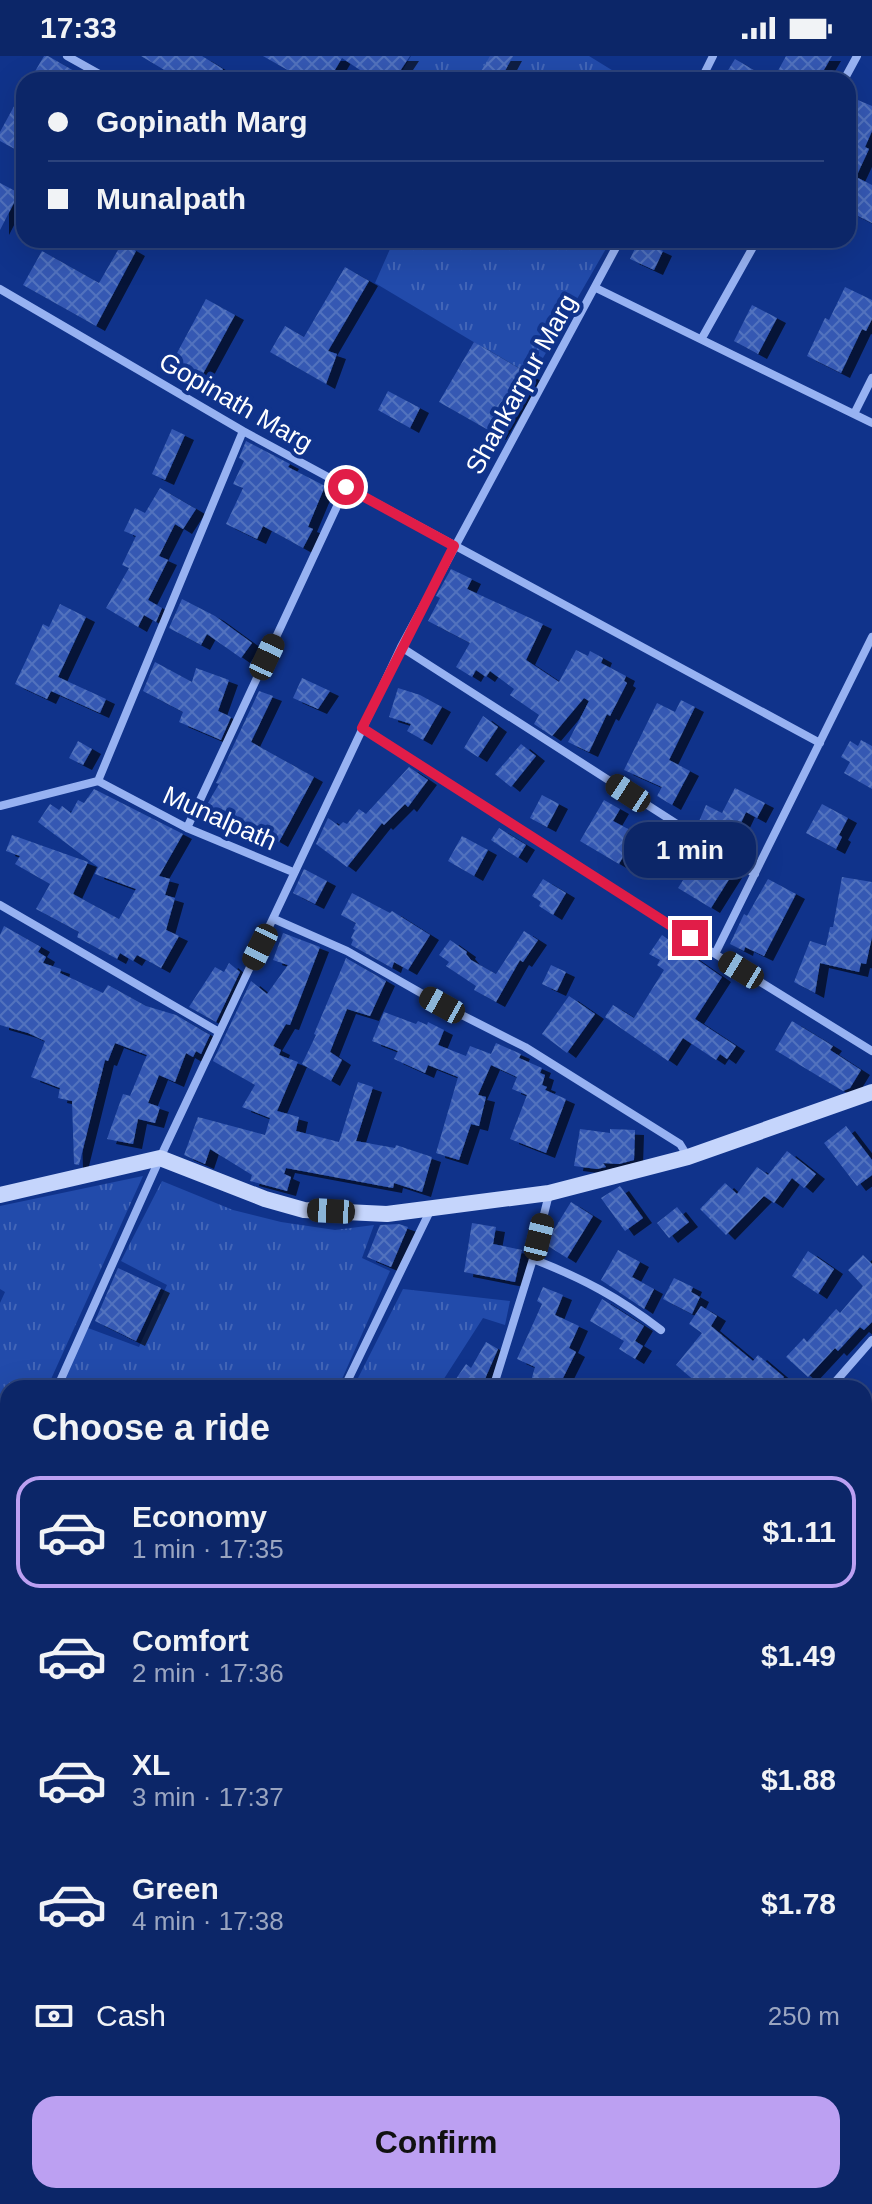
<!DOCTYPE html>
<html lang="en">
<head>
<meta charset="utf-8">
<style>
	body { margin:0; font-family:Arial,sans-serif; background:#1a3271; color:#f1f3f6; height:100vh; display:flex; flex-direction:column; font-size:30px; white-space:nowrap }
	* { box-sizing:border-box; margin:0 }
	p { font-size:26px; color:#9aa5c0 }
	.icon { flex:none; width:44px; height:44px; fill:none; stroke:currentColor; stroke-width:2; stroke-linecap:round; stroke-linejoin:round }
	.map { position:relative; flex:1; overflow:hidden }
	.details { position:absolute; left:0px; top:1324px; width:872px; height:824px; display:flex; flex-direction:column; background:#0c2668; border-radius:24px 24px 0 0; box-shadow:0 8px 32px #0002,0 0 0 2px #2c437c }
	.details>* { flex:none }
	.top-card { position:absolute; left:16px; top:16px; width:840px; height:176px; border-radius:24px; box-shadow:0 8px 32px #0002,0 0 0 2px #2c437c; display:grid; align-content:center; height:176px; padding:0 32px; background:#0c2668 }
	.end { position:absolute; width:36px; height:36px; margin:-18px; border:10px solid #e11d48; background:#fff; box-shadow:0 0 0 4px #fff }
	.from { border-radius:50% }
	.bubble { position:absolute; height:56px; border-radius:24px; background:#0c2668; box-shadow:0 8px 32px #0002,0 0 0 2px #2c437c; font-size:26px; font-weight:600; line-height:56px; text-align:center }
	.car { position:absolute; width:24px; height:48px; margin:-24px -12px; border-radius:10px; box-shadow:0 0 6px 2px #0007; background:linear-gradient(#222 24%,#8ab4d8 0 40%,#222 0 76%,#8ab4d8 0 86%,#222 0) }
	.top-card b { display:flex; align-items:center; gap:28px; height:76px; font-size:30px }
	.top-card b+b { border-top:2px solid #2c437c }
	.top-card i { width:20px; height:20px; background:#f1f3f6 }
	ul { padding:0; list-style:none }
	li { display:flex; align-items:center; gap:24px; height:112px; margin:0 16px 12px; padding:0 16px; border:4px solid transparent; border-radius:24px }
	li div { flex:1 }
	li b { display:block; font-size:30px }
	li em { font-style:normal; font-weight:600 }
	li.current { border-color:#bca0f2 }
	li>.icon { width:72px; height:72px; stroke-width:1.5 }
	h2 { padding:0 32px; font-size:36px; line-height:96px }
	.pay { display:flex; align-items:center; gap:20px; height:88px; padding:0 32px; font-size:30px }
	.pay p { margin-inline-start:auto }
	.primary-button { display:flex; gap:16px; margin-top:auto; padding:16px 32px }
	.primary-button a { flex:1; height:92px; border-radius:24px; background:#bca0f2; color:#111; font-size:32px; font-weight:600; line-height:92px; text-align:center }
	.status { display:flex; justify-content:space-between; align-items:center; height:56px; padding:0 40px; background:#0c2668; direction:ltr }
	.status svg { height:22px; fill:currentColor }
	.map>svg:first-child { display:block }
</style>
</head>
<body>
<div class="status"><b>17:33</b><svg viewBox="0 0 49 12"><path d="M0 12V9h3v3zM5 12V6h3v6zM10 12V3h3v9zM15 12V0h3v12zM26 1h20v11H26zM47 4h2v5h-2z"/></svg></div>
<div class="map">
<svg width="872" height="2148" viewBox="0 0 872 2148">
	<defs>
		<pattern id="grass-tufts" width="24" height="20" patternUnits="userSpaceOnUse" patternTransform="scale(2)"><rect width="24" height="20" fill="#224bab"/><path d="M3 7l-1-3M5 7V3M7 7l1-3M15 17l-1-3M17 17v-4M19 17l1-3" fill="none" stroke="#4366b8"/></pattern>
		<pattern id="building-cross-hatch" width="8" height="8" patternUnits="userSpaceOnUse" patternTransform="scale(2)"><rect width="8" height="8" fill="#3459b3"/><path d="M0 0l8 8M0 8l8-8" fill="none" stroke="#5272be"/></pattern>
		<filter id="shadow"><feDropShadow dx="9" dy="5" stdDeviation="0" flood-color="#0009"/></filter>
	</defs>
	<rect width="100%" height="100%" fill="#10338b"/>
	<path fill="url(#grass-tufts)" d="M411,0H589L628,24H397Z
		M394,184H611L532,321L375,227Z
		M143,1120L47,1332H8V1382L0,1378V1247L5,1236L0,1233V1150Z
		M162,1125L233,1154L281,1166L335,1174L374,1169L362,1202L390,1215L338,1332H59L88,1272L139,1291L167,1229L121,1205Z
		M403,1233L510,1245L505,1269L483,1262L438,1332H353Z"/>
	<path fill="url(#building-cross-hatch)" filter="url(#shadow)" d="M44,0H48L90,24H30Z
		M141,0H202L223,13L216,24H181Z
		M263,0H410L394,24H375L342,2L329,24H305Z
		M490,0H513L500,24H476Z
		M786,0H832L818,24H773Z
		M735,3L771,24H722Z
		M24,32V98L0,85V76Z
		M853,42L872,50V75L865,91L869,93L856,121L872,129V167L848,155V55Z
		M0,127L19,137L0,174Z
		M639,184L663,195L654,214L630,203Z
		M122,187L136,195L96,270L23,229L42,195L99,227Z
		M345,211L369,225L328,295L337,298L326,328L270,296L285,270L304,281Z
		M845,231L872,244V263L866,275L862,273L841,317L807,300L825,262L829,264Z
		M206,243L235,259L198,327L169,312Z
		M752,249L777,262L758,298L734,285Z
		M474,286L532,320L497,379L439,346Z
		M388,335L420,352L410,372L378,354Z
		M172,373L185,379L165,424L152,418Z
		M246,385L290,408L288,411L325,430L308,471L313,473L303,492L263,470L257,483L226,468L243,432L233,428L244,405L239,402Z
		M160,432L196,453L183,473L175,468L159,500L168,504L148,544L162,552L156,566L144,559L138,571L106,552L129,512L122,509L136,480L124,475L135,452L145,457Z
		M451,513L472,523L467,533L543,568L526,604L559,626L576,594L588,600L590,595L603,602L601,607L626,620L624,625L627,627L610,660L607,658L589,696L568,686L589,645L584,642L552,680L534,668L539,659L510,639L514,633L490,615L486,621L476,614L472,621L456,611L470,587L428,565L440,542L436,540Z
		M182,543L215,560L252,587L241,602L207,578L201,589L169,572Z
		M60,548L86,561L58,621L106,643L100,657L51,635L47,643L15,628L43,568L49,571Z
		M155,606L192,626L196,612L229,624L218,655L231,661L221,684L179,666L183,656L143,635Z
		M302,622L330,635L318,653L293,642Z
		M398,632L420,639L442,651L423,684L407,675L411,668L389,661Z
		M259,635L273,640L251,686L314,721L279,786L247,767L242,777L228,770L226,772L202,757L219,728L216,727Z
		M681,644L695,651L669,704L690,715L672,749L657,740L662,731L624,714L657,647L675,656Z
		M483,660L498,671L478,701L464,692Z
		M861,684L872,690V733L844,717L850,706L841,701L850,685L858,690Z
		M78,685L92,693L83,709L69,702Z
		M521,688L536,700L511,731L495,718Z
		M409,711L428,724L408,751L405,748L384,769L382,767L347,811L316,788L328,762L339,770L343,766L347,768L359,753L366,758Z
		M735,732L765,747L757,762L746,756L729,793L710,781L712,777L697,770L706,749L722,757Z
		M94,733L183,778L159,820L170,823L165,839L175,842L166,874L179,880L161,912L137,899L133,905L120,897L117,903L77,881L79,876L36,853L50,828L15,808L20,800L6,795L12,779L88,806L73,838L119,863L136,833L95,818L98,811L38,766L50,748L59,754L62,750L71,757L78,744L84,747Z
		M542,739L559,748L547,771L530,762Z
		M604,744L620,753L613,765L630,774L628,777L634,781L619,808L580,785Z
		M822,748L848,762L839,779L842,781L836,793L806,777Z
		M499,772L526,789L518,802L491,784Z
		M462,780L488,794L474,820L448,805Z
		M703,793L723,806L721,810L733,817L711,852L678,832Z
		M304,813L327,825L315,848L293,837Z
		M842,821L872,826V881L866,908L861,907L859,916L820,907L815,937L794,926L810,885L826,890L830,871H833Z
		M543,823L566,837L553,859L539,850L541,846L532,840Z
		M768,823L796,838L764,900L745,891L744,895L730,888L744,858L747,860Z
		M352,837L390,857L392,855L430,879L408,914L394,906L392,912L351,889L353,884L351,882L355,874L353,873L356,867L341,859Z
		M4,870L41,891L38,896L46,901L43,907L61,913L60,917L103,937L108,929L146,950L176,959L210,979L201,998L196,995L193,1001L186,997L175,1026L159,1019L148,1047L160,1051L155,1067L138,1063L133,1088L107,1083L123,1038L130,1040L147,999L115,987L108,1005L105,1004L79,1109L74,1108L72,1045L58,1042L60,1032L31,1021L45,985L28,977L0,969V879Z
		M524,875L538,884L523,906L520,904L496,946L474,934L476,930L446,910L449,906L439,899L450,884L467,896L466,898L471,904L496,918Z
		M283,877L320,891L290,969L286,968L273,990L281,994L279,999L298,1006L277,1055L299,1061L296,1075L339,1086L358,1026L373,1031L356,1085L395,1092L396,1089L432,1101L422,1136L394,1127L393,1132L286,1112L284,1118L291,1121L287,1135L250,1125L252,1119L210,1093L205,1108L184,1099L198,1061L265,1079L270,1062L242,1051L255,1029L213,1005L251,925L267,938L288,909L273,904Z
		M662,879L722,921L695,963L736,990L727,1003L720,998L716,1004L683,982L668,1005L605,961L613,949L634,962L664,914L657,909L660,904L649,898Z
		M346,902L386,925L370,960L347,953L330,996L342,1004L331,1025L302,1008L316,979L314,978Z
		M229,907L240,916L216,966L189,951L215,911L224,916Z
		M551,909L566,916L557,935L542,928Z
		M569,940L595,958L567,997L542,978Z
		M384,956L416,968L418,965L427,969L428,966L444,974L438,989L466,1000L470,990L491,998L496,987L521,998L519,1002L542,1012L540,1017L545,1019L542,1029L547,1031L545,1034L566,1043L546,1097L510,1083L527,1039L512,1033L517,1021L491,1009L478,1039L486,1041L479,1070L471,1068L459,1104L436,1097L458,1021L428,1009L425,1017L394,1003L398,995L372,985Z
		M792,965L833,990L830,994L861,1014L850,1032L843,1035L775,994Z
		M846,1070L872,1104V1119L857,1130L824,1087Z
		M580,1073L610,1077V1073L635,1074L634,1104L619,1108L603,1107L606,1111L597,1113L574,1110Z
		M787,1095L816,1118L804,1132L792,1122L774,1147L764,1140L726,1179L700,1153L725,1127L737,1138L757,1111L768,1119Z
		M620,1130L643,1162L625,1175L601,1142Z
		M571,1146L593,1160L567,1202L545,1188Z
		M677,1151L689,1166L669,1182L657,1167Z
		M472,1167L496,1171L493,1188L522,1194L515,1226L464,1216Z
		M399,1168L408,1171L391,1211L367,1201L380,1169Z
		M618,1194L640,1206L632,1221L654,1233L644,1253L601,1224Z
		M808,1195L834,1213L818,1238L792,1220Z
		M863,1199L872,1208V1266L864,1274L860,1271L838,1295L835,1292L808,1321L786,1301L804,1282L807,1286L836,1253L840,1257L863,1230L848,1214Z
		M118,1212L161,1232L136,1285L95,1265Z
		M674,1222L693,1231L691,1236L700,1241L692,1258L663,1243Z
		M543,1231L563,1239L555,1259L579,1270L569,1292L576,1296L562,1324L559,1322L556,1332H529L535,1311L517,1303L542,1248L537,1245Z
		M602,1243L644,1270L635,1285L643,1290L635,1303L619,1293L624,1285L590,1265Z
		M701,1250L717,1260L711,1270L753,1305L758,1299L784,1321L775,1332H703L676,1309L702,1277L689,1268Z
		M486,1286L498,1293L481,1332H450L466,1308L471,1312Z"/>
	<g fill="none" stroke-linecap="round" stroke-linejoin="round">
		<path stroke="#97b2f2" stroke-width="8" d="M67,0L110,24
			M701,24L713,0
			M844,24L857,0
			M596,232L872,367
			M0,233L243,375L820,687
			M702,282L757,184
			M854,358L872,322
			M401,591L755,818
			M362,672L715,898L872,995
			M98,725L243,375
			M0,750L98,725L187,772L293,816
			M187,772L346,431
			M0,849L219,976
			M274,863L347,895L442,949L525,991L680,1088L688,1101
			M715,898L872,581
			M533,1203C584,1223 618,1241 661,1274
			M57,1332L160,1102L401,591L620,184
			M344,1332L431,1153
			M493,1332L533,1203L549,1138
			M830,1332L872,1284
			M0,1461L8,1443
			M0,1469L8,1472
			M0,1594L8,1600
			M864,1664L872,1670
			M0,1690L8,1684
			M864,1971L872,1977
			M0,2108L8,2089
			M193,2148L199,2140"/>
		<path stroke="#c5d5fc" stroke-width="16" d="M0,1139L160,1102L265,1143L304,1154L387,1158L549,1137L688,1101L872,1036"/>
		<path stroke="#e2e9ff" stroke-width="20" d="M0,1850L8,1853
			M511,2140L522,2148"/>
	</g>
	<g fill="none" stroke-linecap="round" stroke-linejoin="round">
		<path stroke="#e11d48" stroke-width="10" d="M346,431L454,490L362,672L690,882"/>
	</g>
	<g text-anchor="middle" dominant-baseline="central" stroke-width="8" stroke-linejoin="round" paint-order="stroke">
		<g font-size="26" fill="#fff" stroke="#10338b">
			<text transform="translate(521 328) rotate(-61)">Shankarpur Marg</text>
			<text transform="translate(236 346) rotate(30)">Gopinath Marg</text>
			<text transform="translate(220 762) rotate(24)">Munalpath</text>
		</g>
	</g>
</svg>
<i class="end from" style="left:346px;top:431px"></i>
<i class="end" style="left:690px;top:882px"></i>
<div class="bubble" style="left:624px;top:766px;width:132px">1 min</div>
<i class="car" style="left:267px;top:601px;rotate:25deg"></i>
<i class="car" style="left:628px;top:737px;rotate:303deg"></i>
<i class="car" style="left:260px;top:891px;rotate:206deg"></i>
<i class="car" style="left:741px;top:914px;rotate:301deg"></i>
<i class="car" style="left:442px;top:949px;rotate:299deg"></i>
<i class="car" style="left:331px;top:1155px;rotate:273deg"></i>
<i class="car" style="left:539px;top:1181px;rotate:14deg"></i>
<div class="top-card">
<b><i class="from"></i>Gopinath Marg</b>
<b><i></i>Munalpath</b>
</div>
<section class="details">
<h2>Choose a ride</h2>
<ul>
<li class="current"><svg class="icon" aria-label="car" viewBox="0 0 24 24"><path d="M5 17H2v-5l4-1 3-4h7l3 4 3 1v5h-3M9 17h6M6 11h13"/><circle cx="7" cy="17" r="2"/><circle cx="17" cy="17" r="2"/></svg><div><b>Economy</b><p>1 min · 17:35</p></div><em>$1.11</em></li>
<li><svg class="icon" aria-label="car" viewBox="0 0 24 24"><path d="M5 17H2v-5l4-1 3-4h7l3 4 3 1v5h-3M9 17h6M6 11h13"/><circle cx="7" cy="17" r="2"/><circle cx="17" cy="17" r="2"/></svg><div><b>Comfort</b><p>2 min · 17:36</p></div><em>$1.49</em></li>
<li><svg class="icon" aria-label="car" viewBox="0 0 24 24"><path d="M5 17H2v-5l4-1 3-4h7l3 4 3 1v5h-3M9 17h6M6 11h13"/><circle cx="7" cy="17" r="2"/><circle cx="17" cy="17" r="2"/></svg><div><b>XL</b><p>3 min · 17:37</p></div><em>$1.88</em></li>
<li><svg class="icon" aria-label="car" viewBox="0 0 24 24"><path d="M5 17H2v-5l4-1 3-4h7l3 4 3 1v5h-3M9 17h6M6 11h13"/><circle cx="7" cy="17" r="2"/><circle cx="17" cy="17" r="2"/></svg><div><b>Green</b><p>4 min · 17:38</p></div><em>$1.78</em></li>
</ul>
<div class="pay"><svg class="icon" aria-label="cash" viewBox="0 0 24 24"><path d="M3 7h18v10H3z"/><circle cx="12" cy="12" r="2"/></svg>Cash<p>250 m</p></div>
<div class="primary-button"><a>Confirm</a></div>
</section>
</div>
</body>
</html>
